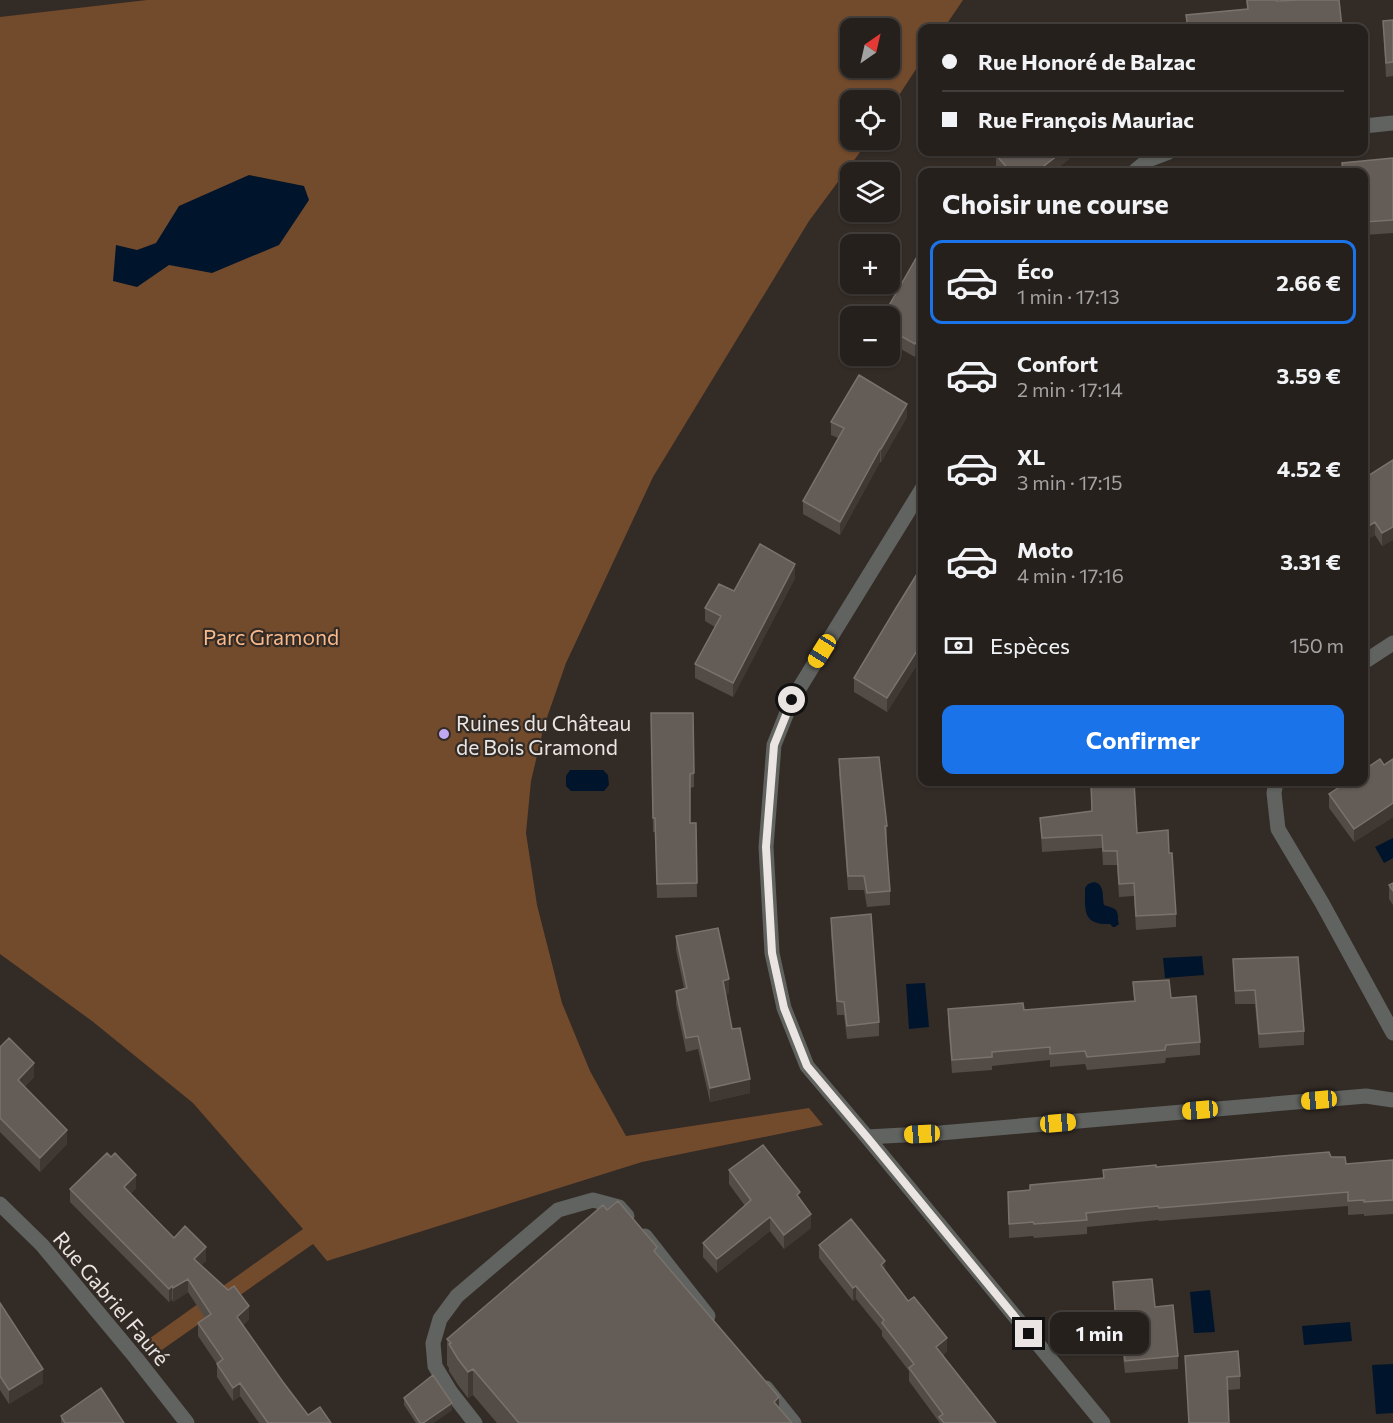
<!DOCTYPE html>
<html lang="fr">
<head>
<meta charset="utf-8">
<style>
	body { margin:0; font-family:Commissioner,sans-serif; background:#322d29; color:#f1f3f6; height:100vh; display:flex; flex-direction:column; font-size:22px; white-space:nowrap }
	* { box-sizing:border-box; margin:0 }
	p { font-size:20px; color:#a4a3a3 }
	.icon { flex:none; width:33px; height:33px; fill:none; stroke:currentColor; stroke-width:2; stroke-linecap:round; stroke-linejoin:round }
	.map { position:relative; flex:1; overflow:hidden }
	.panel { position:absolute; left:918px; top:168px; width:450px; height:618px; display:flex; flex-direction:column; background:#26201c; border-radius:12px; box-shadow:0 2px 4px #0004,0 0 0 2px #423e3b }
	.panel>* { flex:none }
	.top-card { position:absolute; left:918px; top:24px; width:450px; height:132px; border-radius:12px; box-shadow:0 2px 4px #0004,0 0 0 2px #423e3b; display:grid; align-content:center; height:132px; padding:0 24px; background:#26201c }
	.needle { width:39px; rotate:34deg }
	.tools { position:absolute; left:840px; top:18px; display:grid; gap:12px }
	.tools a { display:grid; place-items:center; width:60px; height:60px; border-radius:12px; background:#26201c; box-shadow:0 2px 4px #0004,0 0 0 2px #423e3b; font-size:30px }
	.end { position:absolute; width:27px; height:27px; margin:-14px; border:8px solid #eae5e2; background:#111; box-shadow:0 0 0 3px #111 }
	.from { border-radius:50% }
	.bubble { position:absolute; height:42px; border-radius:12px; background:#26201c; box-shadow:0 2px 4px #0004,0 0 0 2px #423e3b; font-size:20px; font-weight:700; line-height:42px; text-align:center }
	.car { position:absolute; width:18px; height:36px; margin:-18px -9px; border-radius:8px; box-shadow:0 0 4px 2px #0007; background:linear-gradient(#f5c518 24%,#345 0 40%,#f5c518 0 76%,#345 0 86%,#f5c518 0) }
	.top-card b { display:flex; align-items:center; gap:21px; height:57px; font-size:22px }
	.top-card b+b { border-top:2px solid #423e3b }
	.top-card i { width:15px; height:15px; background:#f1f3f6 }
	ul { padding:0; list-style:none }
	li { display:flex; align-items:center; gap:18px; height:84px; margin:0 12px 9px; padding:0 12px; border:3px solid transparent; border-radius:12px }
	li div { flex:1 }
	li b { display:block; font-size:22px }
	li em { font-style:normal; font-weight:700 }
	li.active { border-color:#1a73e8 }
	li>.icon { width:54px; height:54px; stroke-width:1.5 }
	h2 { padding:0 24px; font-size:27px; line-height:72px }
	.pay { display:flex; align-items:center; gap:15px; height:66px; padding:0 24px; font-size:22px }
	.pay p { margin-inline-start:auto }
	.button { display:flex; gap:12px; margin-top:auto; padding:12px 24px }
	.button a { flex:1; height:69px; border-radius:12px; background:#1a73e8; color:#fff; font-size:24px; font-weight:700; line-height:69px; text-align:center }
	.map>svg:first-child { display:block }
</style>
</head>
<body>
<div class="map">
<svg width="1393" height="1423" viewBox="0 0 1393 1423">
	<rect width="100%" height="100%" fill="#332b26"/>
	<path fill="#724a2c" fill-rule="evenodd" d="M147,0H963L944,28H922V60L890,109V100H850V140H869L809,221L653,477L566,663L544,726L531,781L526,833L537,905L562,1003L590,1071L626,1136L809,1108L823,1125L642,1162L327,1261L313,1244L156,1354L146,1341L303,1229L193,1103L92,1021L0,954V17ZM850,28H890V68H850Z"/>
	<path fill="#00152b" d="M249,175L304,186L309,200L279,245L212,273L169,265L137,287L113,281L116,245L137,250L156,243L179,206Z
		M570,770H603L608,775L609,785L604,791H571L566,786V776Z
		M1393,838V858L1384,863L1375,847Z
		M1094,882C1105,884 1102,896 1104,905C1111,908 1118,907 1118,917C1118,919 1118,922 1119,924L1115,927H1113L1110,924C1082,925 1085,910 1085,888L1088,884Z
		M1202,956L1204,975L1165,978L1163,958Z
		M925,983L929,1027L909,1029L906,984Z
		M1210,1290L1215,1332L1194,1333L1190,1292Z
		M1350,1322L1352,1341L1304,1345L1302,1326Z
		M1393,1364V1413L1376,1414L1372,1365Z"/>
	<g fill="none" stroke-linecap="round" stroke-linejoin="round">
		<path stroke="#60635f" stroke-width="15" d="M1364,126L1393,123
			M1134,172L1148,160L1169,152
			M922,489L792,700L774,745L766,847L772,953L784,1008L807,1066L867,1137L1103,1423
			M1364,662L1393,643
			M1276,782L1274,793L1278,829L1322,903L1393,1033
			M867,1137L940,1133L1366,1096L1393,1100
			M0,1204L42,1245L136,1358L187,1423
			M645,1236L708,1316
			M766,1388L794,1423
			M475,1423L450,1391L435,1366L433,1343L440,1319L457,1296L558,1210L593,1200L619,1207L627,1216"/>
	</g>
	<path fill="#534c46" d="M1246,0H1277V1L1342,28H1186V15L1247,9Z
		M1393,20V76L1386,77L1383,21Z
		M1000,152H1072L1069,154V159L1053,172H999L996,169V155Z
		M1393,158V233L1364,235V172H1342V163Z
		M922,248L915,357L890,343V316Z
		M907,417L881,462H880L840,535L803,514V501L838,438L831,435V422Z
		M1393,460V540L1382,546L1375,535L1364,542V470L1368,476Z
		M922,566V657L887,712L854,692V678Z
		M795,578L733,697L695,678V664L715,627L705,621V608L734,591Z
		M651,713L694,773V787L690,788V823H696L697,897L657,898L655,832H653Z
		M839,759L887,826V839L886,840L890,891V905L867,907L864,890H848L839,773Z
		M1393,759V817L1354,842L1329,808V794L1384,765Z
		M1090,782H1134L1137,833L1169,853L1176,914V927L1136,930L1134,896L1119,897L1117,865H1103L1102,848L1042,852L1040,818L1092,811Z
		M1393,883V905L1389,899V885Z
		M831,918L879,1022V1036L847,1039L844,1015H837L831,932Z
		M676,936L729,993L726,994L732,1029L750,1093L710,1102L698,1049L686,1052L676,1004V991L684,988L676,950Z
		M1233,959L1304,1031V1045L1259,1048L1255,1004H1235Z
		M1133,982L1171,998L1200,1042V1055L1166,1058L1165,1063L1087,1070L1085,1064L1050,1067V1060L992,1066V1070L952,1073L948,1023V1009L1024,1010L1134,1001Z
		M0,1047L34,1077L24,1087L67,1144L40,1172L0,1132Z
		M1331,1157L1346,1164L1393,1160V1214L1364,1216V1214L1348,1215V1206L1159,1221L1158,1220L1087,1227V1234L1034,1238L1033,1236L1009,1238L1008,1192L1030,1190L1103,1178V1170Z
		M729,1170L800,1200L811,1228L784,1249L770,1231L717,1273L703,1257V1243L745,1206L729,1184Z
		M136,1188L130,1194L174,1238L206,1261L201,1265L249,1319L243,1325L283,1382L308,1415L331,1423H259L240,1396L233,1401L217,1377V1364L198,1336V1323L205,1318L188,1292L173,1302L172,1299L169,1302L70,1202V1189Z
		M607,1210L657,1255L792,1423H497L473,1395L468,1398L458,1385L449,1371V1368L447,1365V1339Z
		M819,1245L885,1270L947,1351L943,1355L996,1423H939V1422L909,1381V1371L882,1336V1331L856,1299L853,1301L819,1258Z
		M1113,1282L1155,1307L1178,1356V1369L1125,1373L1122,1348L1117,1349Z
		M0,1303L43,1383L9,1404L0,1390Z
		M1185,1356L1240,1376V1389L1228,1390L1229,1423H1189Z
		M404,1398L452,1410L433,1423H416L404,1405Z
		M61,1416L124,1423H61Z"/>
	<path fill="#403832" d="M1062,152H1072L1069,154V159L1053,172H1036Z
		M922,331V343L915,357V344Z
		M907,404V417L881,462V449Z
		M880,449V462L840,535V522Z
		M1375,522V535L1364,542V529Z
		M1393,527V540L1382,546V533Z
		M795,564V578L733,697V683Z
		M922,643V657L887,712V698Z
		M1393,803V817L1354,842V829Z
		M729,979V993L723,995V981Z
		M34,1063V1077L18,1093V1080Z
		M750,1079V1093L710,1102V1088Z
		M67,1130V1144L40,1172V1158Z
		M136,1175V1188L124,1200V1187Z
		M811,1214V1228L784,1249V1235Z
		M770,1217V1231L717,1273V1259Z
		M206,1247V1261L194,1272V1259Z
		M885,1261V1275L881,1265Z
		M188,1279V1292L173,1302V1288Z
		M172,1286V1299L169,1302V1289Z
		M856,1286V1299L853,1301V1288Z
		M249,1306V1319L237,1330V1317Z
		M947,1338V1351L936,1360V1347Z
		M43,1369V1383L9,1404V1390Z
		M473,1369V1395L468,1398V1372Z
		M240,1383V1396L233,1401V1388Z
		M779,1397V1423L774,1402Z
		M452,1403V1410L433,1423H423Z"/>
	<path fill="#645c57" stroke="#79726c" stroke-width="1.5" d="M1247,0H1277V1L1299,0H1339L1342,28H1188L1186,15L1248,9Z
		M1393,20V62L1386,63L1383,21Z
		M1000,152H1062L1036,172H1011L996,155Z
		M1393,158V220L1364,222V172H1343L1342,163Z
		M922,248V331L915,344L890,330V316H883Z
		M859,375L907,404L881,449H880L840,522L803,501L844,428L831,422Z
		M1393,460V527L1382,533L1375,522L1364,529V470L1368,476Z
		M760,544L795,564L733,683L695,664L721,616L705,608L719,584L734,591Z
		M922,566V643L887,698L854,678L896,608Z
		M651,713H693L694,773L690,774V823H696L697,883L657,884L655,818H653Z
		M879,757L887,826H885L890,891L867,893L864,876H848L839,759Z
		M1380,759L1384,765L1393,759V803L1354,829L1329,794L1347,782H1364V770Z
		M1091,782H1134L1137,833L1168,830L1169,853H1172L1176,914L1136,916L1134,883L1119,884L1117,851H1103L1102,835L1042,838L1040,818L1092,811Z
		M1393,883V891L1389,885Z
		M871,914L879,1022L847,1026L844,1002L837,1001L831,918Z
		M718,928L729,979L723,981L732,1029L740,1028L750,1079L710,1088L698,1036L686,1038L676,991L687,988L676,936Z
		M1298,957L1304,1031L1259,1034L1255,990L1235,991L1233,959Z
		M1169,980L1171,998L1196,996L1200,1042L1166,1045L1165,1050L1087,1057L1085,1051L1050,1054V1047L992,1052V1057L952,1060L948,1009L1023,1003L1024,1010L1135,1001L1133,982Z
		M9,1038L34,1063L18,1080L67,1130L40,1158L0,1118V1047Z
		M763,1145L800,1192L797,1195L811,1214L784,1235L770,1217L717,1259L703,1243L751,1200L729,1170Z
		M1329,1152L1331,1157H1345L1346,1164L1393,1160V1200L1364,1202V1200L1348,1201V1192L1159,1208L1158,1206L1086,1213L1087,1220L1034,1224L1033,1222L1009,1224L1008,1192L1030,1190V1185L1104,1178L1103,1170L1156,1165V1167Z
		M107,1153L111,1157L115,1153L136,1175L124,1187L174,1238L185,1226L206,1247L194,1259L228,1290L234,1286L249,1306L237,1317L283,1382L308,1415L320,1407L331,1423H268L240,1383L233,1388L217,1364L223,1359L198,1323L211,1314L188,1279L173,1288L172,1286L169,1289L70,1189Z
		M618,1201L657,1247L654,1251L779,1397L774,1402L792,1423H519L473,1369L468,1372L458,1359L449,1344L451,1343L447,1339L603,1205L607,1210Z
		M851,1219L885,1261L881,1265L908,1301L914,1297L947,1338L936,1347L996,1423H944L939,1417L943,1414L909,1368L914,1364L882,1323L884,1320L869,1302L856,1286L853,1288L819,1245Z
		M1152,1279L1155,1307L1173,1305L1178,1356L1125,1361L1122,1336H1117L1113,1282Z
		M0,1303L43,1369L9,1390L0,1376Z
		M1238,1351L1240,1376L1227,1377L1229,1423H1189L1185,1356Z
		M433,1375L452,1403L423,1423H420L404,1398Z
		M101,1388L124,1423H65L61,1416Z"/>
	<g fill="none" stroke-linecap="round" stroke-linejoin="round">
		<path stroke="#eae5e2" stroke-width="8" d="M792,700L774,745L766,847L772,953L784,1008L807,1066L867,1137L1029,1334"/>
	</g>
	<circle fill="#c0a8f3" stroke="#332b26" stroke-width="2" cx="444" cy="734" r="6"/>
	<g text-anchor="middle" dominant-baseline="central" stroke-width="4.5" stroke-linejoin="round" paint-order="stroke">
		<g font-size="21" fill="#fab98a" stroke="#332b26">
			<text x="271" y="636">Parc Gramond</text>
		</g>
		<g font-size="21" fill="#eae5e2" stroke="#332b26" text-anchor="start">
			<text x="456" y="722">Ruines du Château<tspan x="456" dy="24">de Bois Gramond</tspan></text>
		</g>
		<g font-size="21" fill="#eae5e2" stroke="#332b26">
			<text transform="translate(112 1298) rotate(50)">Rue Gabriel Fauré</text>
		</g>
	</g>
</svg>
<div class="tools">
<a><svg class="needle" viewBox="-14 -14 28 28"><path d="M0-13l5 13h-10z" fill="#e53935"/><path d="M0 13l5-13h-10z" fill="#a4a3a3"/></svg></a>
<a><svg class="icon" aria-label="locate" viewBox="0 0 24 24"><circle cx="12" cy="12" r="6"/><path d="M12 2v4M12 18v4M2 12h4M18 12h4"/></svg></a>
<a><svg class="icon" aria-label="layers" viewBox="0 0 24 24"><path d="M12 4l9 5-9 5-9-5zM3 14l9 5 9-5"/></svg></a>
<a>+</a>
<a>−</a>
</div>
<i class="end from" style="left:792px;top:700px"></i>
<i class="end" style="left:1029px;top:1334px"></i>
<div class="bubble" style="left:1050px;top:1312px;width:99px">1 min</div>
<i class="car" style="left:822px;top:651px;rotate:212deg"></i>
<i class="car" style="left:1319px;top:1100px;rotate:265deg"></i>
<i class="car" style="left:1200px;top:1110px;rotate:265deg"></i>
<i class="car" style="left:1058px;top:1123px;rotate:85deg"></i>
<i class="car" style="left:922px;top:1134px;rotate:267deg"></i>
<div class="top-card">
<b><i class="from"></i>Rue Honoré de Balzac</b>
<b><i></i>Rue François Mauriac</b>
</div>
<section class="panel">
<h2>Choisir une course</h2>
<ul>
<li class="active"><svg class="icon" aria-label="car" viewBox="0 0 24 24"><path d="M5 17H2v-5l4-1 3-4h7l3 4 3 1v5h-3M9 17h6M6 11h13"/><circle cx="7" cy="17" r="2"/><circle cx="17" cy="17" r="2"/></svg><div><b>Éco</b><p>1 min · 17:13</p></div><em>2.66 €</em></li>
<li><svg class="icon" aria-label="car" viewBox="0 0 24 24"><path d="M5 17H2v-5l4-1 3-4h7l3 4 3 1v5h-3M9 17h6M6 11h13"/><circle cx="7" cy="17" r="2"/><circle cx="17" cy="17" r="2"/></svg><div><b>Confort</b><p>2 min · 17:14</p></div><em>3.59 €</em></li>
<li><svg class="icon" aria-label="car" viewBox="0 0 24 24"><path d="M5 17H2v-5l4-1 3-4h7l3 4 3 1v5h-3M9 17h6M6 11h13"/><circle cx="7" cy="17" r="2"/><circle cx="17" cy="17" r="2"/></svg><div><b>XL</b><p>3 min · 17:15</p></div><em>4.52 €</em></li>
<li><svg class="icon" aria-label="car" viewBox="0 0 24 24"><path d="M5 17H2v-5l4-1 3-4h7l3 4 3 1v5h-3M9 17h6M6 11h13"/><circle cx="7" cy="17" r="2"/><circle cx="17" cy="17" r="2"/></svg><div><b>Moto</b><p>4 min · 17:16</p></div><em>3.31 €</em></li>
</ul>
<div class="pay"><svg class="icon" aria-label="cash" viewBox="0 0 24 24"><path d="M3 7h18v10H3z"/><circle cx="12" cy="12" r="2"/></svg>Espèces<p>150 m</p></div>
<div class="button"><a>Confirmer</a></div>
</section>
</div>
</body>
</html>
